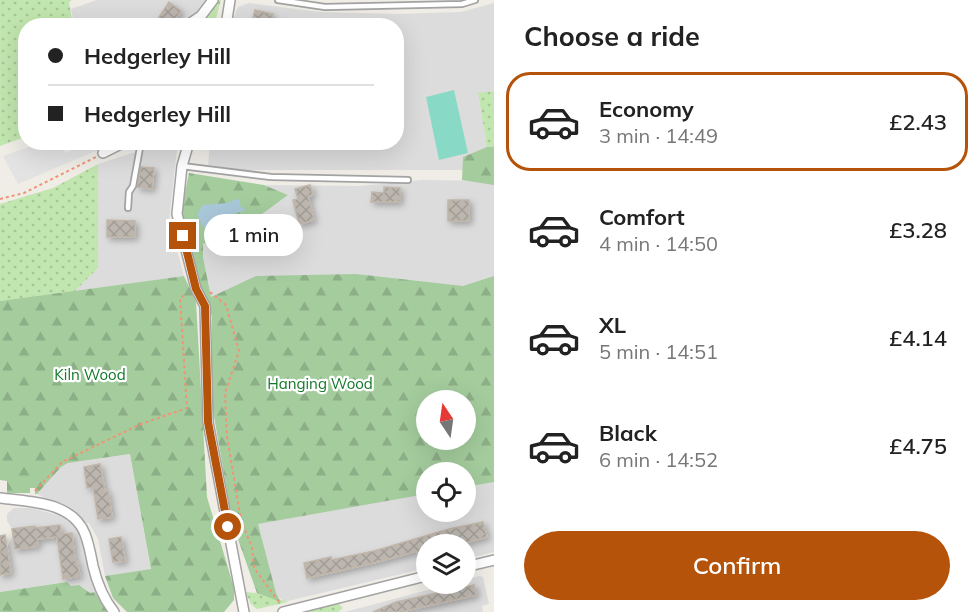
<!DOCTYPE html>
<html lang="en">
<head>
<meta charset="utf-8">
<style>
	body { margin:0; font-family:Mulish,sans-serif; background:#f6f6f6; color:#222; height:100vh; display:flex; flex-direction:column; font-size:22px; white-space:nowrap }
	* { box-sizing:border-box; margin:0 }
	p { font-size:20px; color:#767676 }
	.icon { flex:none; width:33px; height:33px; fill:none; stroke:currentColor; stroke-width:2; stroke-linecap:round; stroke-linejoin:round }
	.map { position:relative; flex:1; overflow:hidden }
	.side { display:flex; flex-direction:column; background:#fff; width:486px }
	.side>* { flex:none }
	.top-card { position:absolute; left:18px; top:18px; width:386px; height:132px; border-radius:24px; box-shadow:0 6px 24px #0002; display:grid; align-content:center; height:132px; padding:0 30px; background:#fff }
	.needle { width:39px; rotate:347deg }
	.fabs { position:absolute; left:416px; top:390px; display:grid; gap:12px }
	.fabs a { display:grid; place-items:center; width:60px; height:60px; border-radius:50%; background:#fff; box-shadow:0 6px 24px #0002; font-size:30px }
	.end { position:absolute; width:27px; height:27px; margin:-14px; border:8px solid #b45309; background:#fff; box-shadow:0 0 0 3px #fff }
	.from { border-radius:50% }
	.bubble { position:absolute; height:42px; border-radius:21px; background:#fff; box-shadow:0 6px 24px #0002; font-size:20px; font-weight:600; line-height:42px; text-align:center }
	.top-card b { display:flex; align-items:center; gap:21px; height:57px; font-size:22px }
	.top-card b+b { border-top:2px solid #e0e0e0 }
	.top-card i { width:15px; height:15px; background:#222 }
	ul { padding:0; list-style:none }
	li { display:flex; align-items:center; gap:18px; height:99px; margin:0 12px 9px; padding:0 18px; border:3px solid transparent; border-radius:24px }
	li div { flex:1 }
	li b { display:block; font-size:22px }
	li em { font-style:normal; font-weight:600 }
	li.on { border-color:#b45309 }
	li>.icon { width:54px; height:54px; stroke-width:1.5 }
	h2 { padding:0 30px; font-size:27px; line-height:72px }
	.cta { display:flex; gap:12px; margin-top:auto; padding:12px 30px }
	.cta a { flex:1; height:69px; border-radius:36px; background:#b45309; color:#fff; font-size:24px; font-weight:600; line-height:69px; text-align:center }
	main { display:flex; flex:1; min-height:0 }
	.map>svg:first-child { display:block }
</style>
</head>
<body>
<main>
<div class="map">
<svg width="494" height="612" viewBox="0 0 494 612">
	<defs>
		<pattern id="grass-dots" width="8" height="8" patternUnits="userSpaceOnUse" patternTransform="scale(1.5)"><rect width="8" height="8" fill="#c2e6af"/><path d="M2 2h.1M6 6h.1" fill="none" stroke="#a6c596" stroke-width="1.8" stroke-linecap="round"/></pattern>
		<pattern id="forest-firs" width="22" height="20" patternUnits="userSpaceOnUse" patternTransform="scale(1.5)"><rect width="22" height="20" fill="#a4cc9d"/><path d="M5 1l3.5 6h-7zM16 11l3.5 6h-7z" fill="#8daf87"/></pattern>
		<pattern id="building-cross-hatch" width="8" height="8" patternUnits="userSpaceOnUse" patternTransform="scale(1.5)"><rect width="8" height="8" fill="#bcb6af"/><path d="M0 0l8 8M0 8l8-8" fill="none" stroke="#a19c96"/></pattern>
		<filter id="shadow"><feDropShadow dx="3" dy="3" stdDeviation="3" flood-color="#0004"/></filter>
	</defs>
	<rect width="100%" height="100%" fill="#efede6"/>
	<path fill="#dddcdc" d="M97,0H209L197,14L189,18L184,25H74L71,9Z
		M249,3L321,12L397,14L461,12L494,3V91L478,94L491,170H244L208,165L210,143L396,142V26L231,25L238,7Z
		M148,148L177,149L169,221L184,276L75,291L98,268V164Z
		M422,180L494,181V310L211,297L203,257V244L254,220L288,195L264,185L359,186Z
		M130,454L151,570L105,576L98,539L89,523H85L74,512L37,494L61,467L68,463Z
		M494,481V552L465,559V544H426V568L284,602L275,593L257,524L426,493V512H465V486Z
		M14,508H32L60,516L75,526L85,544L95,592L90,593L79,585L71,586L67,582L0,592V549L8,546L14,532L7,521V514Z
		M479,576L483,577L489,604L482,606L483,612H345L450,584H465V580Z"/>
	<path fill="url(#grass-dots)" d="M0,0H72L69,2L73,25L26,26L25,137L0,146Z
		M217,0H221L215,22L204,18Z
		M494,91V147H487L478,93Z
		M98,164V268L75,291L0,301V204L53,188Z
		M245,592L257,593L288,602L257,609L251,604Z
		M338,603L343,608L338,612H310L309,610Z"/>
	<path fill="url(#forest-firs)" fill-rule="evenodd" d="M487,147H494V185L462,180L463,157Z
		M189,173L264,185L288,195L254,220L203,244V257L211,297L256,276L356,274L463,286L494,276V482L465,487V472H426V494L258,524L276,593L281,602L257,593L233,525L212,405V316L204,297L180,216ZM426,400H465V440H426Z
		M184,276L196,302L207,497L234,588V600L224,612H127L113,598L105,576L151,569L130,454L68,463L61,467L37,494H35V488H30V493H7V481L0,480V301Z
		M67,582L71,586L79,585L90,593L95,592L107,612H0V592Z"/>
	<path fill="#88dac6" d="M454,90L468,153L439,160L426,97Z"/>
	<path fill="#e3e3e3" d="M40,143H60L65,153L87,145V143H99L98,150L18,184L3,156Z"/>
	<path fill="#a9c8da" d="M237,199L240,200V206L246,210L220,218L208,229L203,227L197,214L203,205L227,203Z"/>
	<path fill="url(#building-cross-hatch)" stroke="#c0b6a9" stroke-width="1.5" filter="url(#shadow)" d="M169,2L181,11L171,26H153Z
		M255,10L273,14L270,26H251Z
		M141,167L154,168L152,189L137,187Z
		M310,185L313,195L308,196L314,220L299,224L293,200L298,199L295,189Z
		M384,187L400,188V202H371L372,192L384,193Z
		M448,200H469V221H448Z
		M107,220L135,221V237H107Z
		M100,464L105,492L108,491L112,517L98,519L93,487L87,488L84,467Z
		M483,522L487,537L461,544H426V553L418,555L417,551L377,562L307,578L304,563L331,557V560L374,551L449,529Z
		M60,525L61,534L72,533L75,561H77L80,576L63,579L57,537L37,539L38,546L15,549L12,529L35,526V528Z
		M5,535L11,573L0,575V536Z
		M121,537L125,561L113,562L109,539Z
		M474,585L476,595L400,612H373L396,602Z"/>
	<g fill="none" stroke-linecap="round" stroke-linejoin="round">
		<defs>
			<path id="service" d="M278,0L325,7L462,4L475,0
				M182,166L271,177L408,180
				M128,208L129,192L133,186L141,142"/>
			<path id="minor" d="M186,26L201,16L213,0
				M226,26L230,0
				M189,142L182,166L177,214L196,289L205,306L208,422L244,612
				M103,153L125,142
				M0,498C29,502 72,501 85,534C89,544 91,556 93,566C97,583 103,598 114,612
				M465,567L494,560
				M283,612L426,576"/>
		</defs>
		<use href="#service" stroke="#a3a3a3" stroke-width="8"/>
		<use href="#minor" stroke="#a3a3a3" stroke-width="12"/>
		<path stroke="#f29374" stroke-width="2" stroke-dasharray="3 3" stroke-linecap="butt" d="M0,199L24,193L96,157
			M210,292L226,305L239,351L225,393L227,437L241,520L252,548L254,568L279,602
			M35,491L62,462L141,424L187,408L180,298L186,294"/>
		<use href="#service" stroke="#fff" stroke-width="4.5"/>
		<use href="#minor" stroke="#fff" stroke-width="9"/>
	</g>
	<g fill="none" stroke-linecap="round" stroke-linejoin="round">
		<path stroke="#b45309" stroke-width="8" d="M183,236L196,289L205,306L208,422L228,527"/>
	</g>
	<g text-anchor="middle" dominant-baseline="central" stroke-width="4.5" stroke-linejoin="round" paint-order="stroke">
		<g font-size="15" fill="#127829" stroke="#fff">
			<text x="90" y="374">Kiln Wood</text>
			<text x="320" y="383">Hanging Wood</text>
		</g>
	</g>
</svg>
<div class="fabs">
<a><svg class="needle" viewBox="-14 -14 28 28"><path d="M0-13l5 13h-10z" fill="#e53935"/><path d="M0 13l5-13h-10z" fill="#767676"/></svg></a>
<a><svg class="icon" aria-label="locate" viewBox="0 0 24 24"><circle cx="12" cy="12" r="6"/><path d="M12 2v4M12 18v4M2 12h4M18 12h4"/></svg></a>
<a><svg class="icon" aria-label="layers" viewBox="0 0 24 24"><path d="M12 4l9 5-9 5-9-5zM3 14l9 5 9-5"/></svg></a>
</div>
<i class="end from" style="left:228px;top:527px"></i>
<i class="end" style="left:183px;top:236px"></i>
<div class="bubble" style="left:204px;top:214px;width:99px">1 min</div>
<div class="top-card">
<b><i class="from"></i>Hedgerley Hill</b>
<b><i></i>Hedgerley Hill</b>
</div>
</div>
<section class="side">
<h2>Choose a ride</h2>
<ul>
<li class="on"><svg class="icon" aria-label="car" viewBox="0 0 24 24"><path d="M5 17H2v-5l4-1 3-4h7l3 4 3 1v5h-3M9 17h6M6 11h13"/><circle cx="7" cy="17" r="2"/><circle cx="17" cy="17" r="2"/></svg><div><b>Economy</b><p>3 min · 14:49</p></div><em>£2.43</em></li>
<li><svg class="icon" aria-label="car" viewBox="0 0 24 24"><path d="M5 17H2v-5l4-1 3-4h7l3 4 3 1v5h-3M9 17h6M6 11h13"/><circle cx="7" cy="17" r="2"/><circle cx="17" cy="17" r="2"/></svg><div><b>Comfort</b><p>4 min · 14:50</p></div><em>£3.28</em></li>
<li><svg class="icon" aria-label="car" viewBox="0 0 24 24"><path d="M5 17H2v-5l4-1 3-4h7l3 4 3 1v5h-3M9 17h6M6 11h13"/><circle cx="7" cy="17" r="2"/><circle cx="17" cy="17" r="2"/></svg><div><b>XL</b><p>5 min · 14:51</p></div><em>£4.14</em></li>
<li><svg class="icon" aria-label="car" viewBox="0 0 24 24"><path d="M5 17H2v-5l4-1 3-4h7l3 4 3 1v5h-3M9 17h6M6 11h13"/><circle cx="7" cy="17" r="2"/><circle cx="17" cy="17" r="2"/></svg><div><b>Black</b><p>6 min · 14:52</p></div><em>£4.75</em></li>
</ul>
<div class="cta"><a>Confirm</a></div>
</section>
</main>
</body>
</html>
